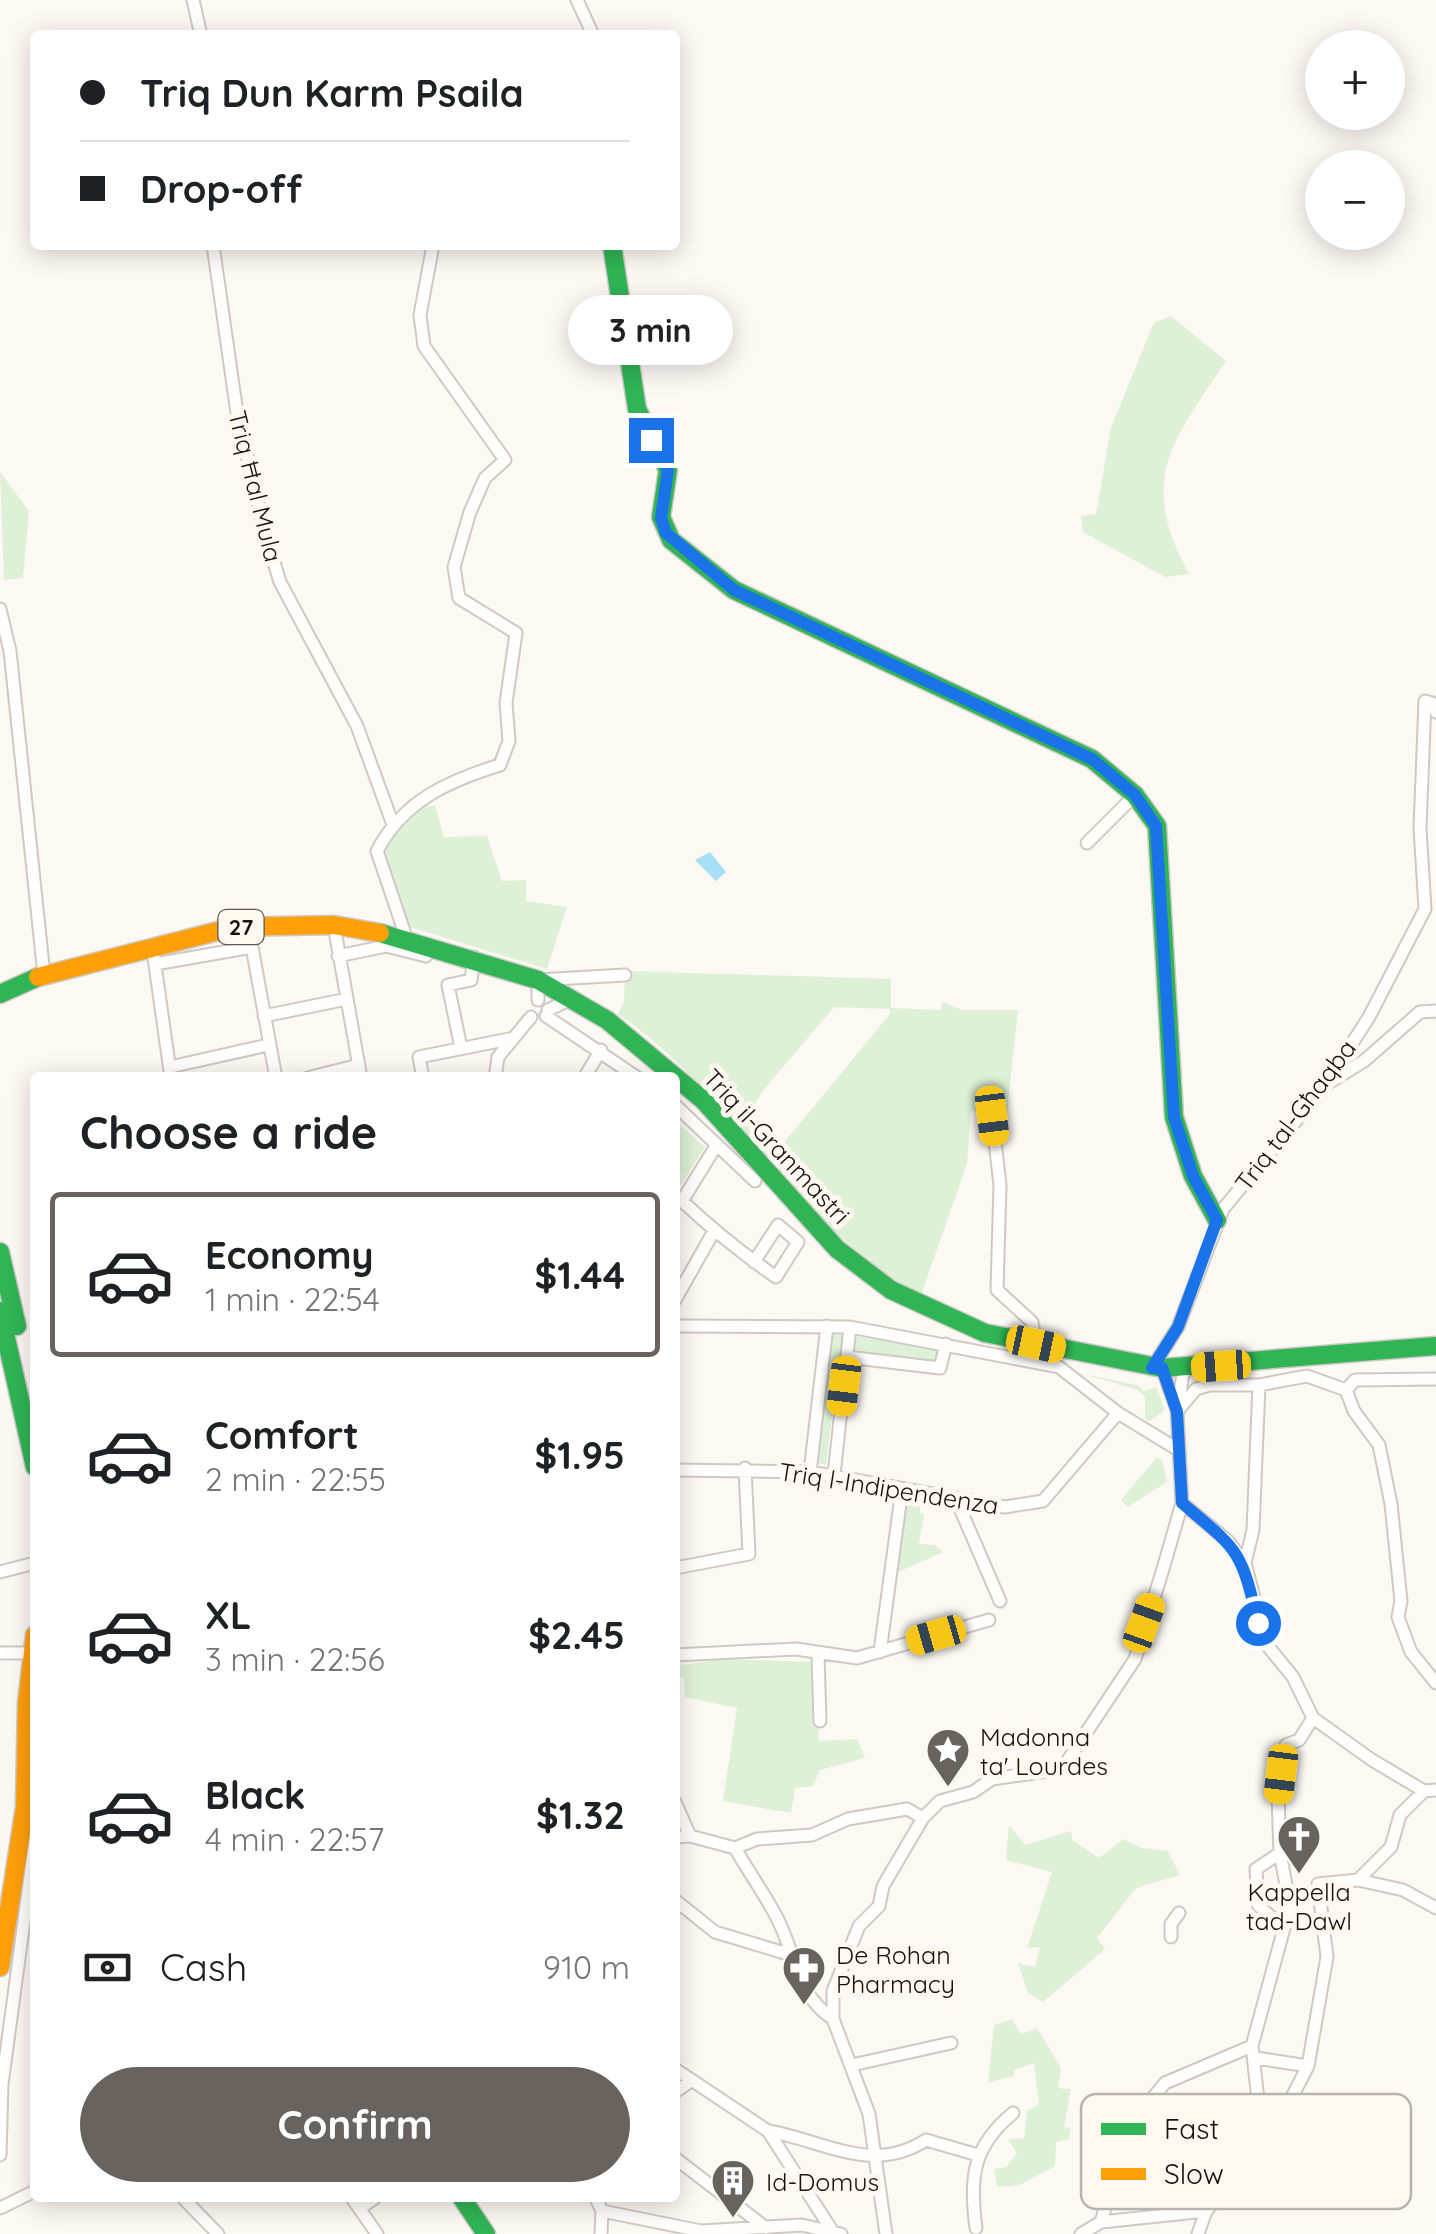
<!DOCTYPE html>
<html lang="en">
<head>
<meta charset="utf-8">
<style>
	body { margin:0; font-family:Quicksand,sans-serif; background:#f2f2f2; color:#202124; height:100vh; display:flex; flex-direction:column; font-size:38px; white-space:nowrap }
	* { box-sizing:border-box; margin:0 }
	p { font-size:32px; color:#757577 }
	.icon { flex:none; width:55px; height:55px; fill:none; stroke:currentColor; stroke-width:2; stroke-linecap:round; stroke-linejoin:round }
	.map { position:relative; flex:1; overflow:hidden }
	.drawer { position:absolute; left:30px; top:1072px; width:650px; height:1130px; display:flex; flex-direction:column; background:#fff; border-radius:10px; box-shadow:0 5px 25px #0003 }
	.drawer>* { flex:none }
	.guide { position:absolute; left:30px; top:30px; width:650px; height:220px; border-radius:10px; box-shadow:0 5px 25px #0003; display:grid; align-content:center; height:220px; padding:0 50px; background:#fff }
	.fabs { position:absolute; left:1305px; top:30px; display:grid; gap:20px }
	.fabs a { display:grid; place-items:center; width:100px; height:100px; border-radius:50%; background:#fff; box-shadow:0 5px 25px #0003; font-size:50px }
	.end { position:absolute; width:45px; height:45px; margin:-22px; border:12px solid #1a73e8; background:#fff; box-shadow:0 0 0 5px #fff }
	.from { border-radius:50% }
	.bubble { position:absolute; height:70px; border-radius:35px; background:#fff; box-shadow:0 5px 25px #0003; font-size:32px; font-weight:800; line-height:70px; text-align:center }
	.car { position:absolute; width:30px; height:60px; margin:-30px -15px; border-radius:12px; box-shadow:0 0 8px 2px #0007; background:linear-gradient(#f5c518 24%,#345 0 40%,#f5c518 0 76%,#345 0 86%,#f5c518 0) }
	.guide b { display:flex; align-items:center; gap:35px; height:95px; font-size:38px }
	.guide b+b { border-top:2px solid #e0e0e0 }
	.guide i { width:25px; height:25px; background:#202124 }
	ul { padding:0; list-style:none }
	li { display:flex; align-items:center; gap:30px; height:165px; margin:0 20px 15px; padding:0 30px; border:5px solid transparent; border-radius:10px }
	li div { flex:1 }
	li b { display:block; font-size:38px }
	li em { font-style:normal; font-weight:800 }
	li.selected { border-color:#68635e }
	li>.icon { width:90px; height:90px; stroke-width:1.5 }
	h2 { padding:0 50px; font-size:45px; line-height:120px }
	.pay { display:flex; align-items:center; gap:25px; height:110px; padding:0 50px; font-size:38px }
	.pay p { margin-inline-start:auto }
	.primary-button { display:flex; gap:20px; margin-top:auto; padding:20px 50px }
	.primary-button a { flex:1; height:115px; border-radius:60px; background:#68635e; color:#fff; font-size:40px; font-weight:800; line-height:115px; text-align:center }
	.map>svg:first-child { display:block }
</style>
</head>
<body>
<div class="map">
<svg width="1436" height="2234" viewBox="0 0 1436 2234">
	<rect width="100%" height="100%" fill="#fcf8f4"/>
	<path fill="#def0d6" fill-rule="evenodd" d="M1171,316L1226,361C1172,442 1137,479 1189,574L1165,577L1083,532L1081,516L1096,514L1111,427L1154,323Z
		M0,472L29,511L23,578L4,580Z
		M426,801L429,807L435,805L444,837L487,836L502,881L526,880V901L567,907L547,969L410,927L398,905L383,848L396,825Z
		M625,971L891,979V1008L941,1010L942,1002L962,1010H1018L1007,1112L971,1111L967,1164L920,1298C799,1226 733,1093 618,1014L624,1001ZM834,1007L890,1009V1014L773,1156L744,1122L762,1092Z
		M681,1126L705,1147L675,1194V1136Z
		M832,1334L842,1335L826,1465L818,1463Z
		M854,1336L937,1349L935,1365L852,1352Z
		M1083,1374L1137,1385L1144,1391L1156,1387L1165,1410L1150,1421L1145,1419V1397L1138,1390Z
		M1157,1457L1162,1460L1167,1482L1128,1507L1121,1500Z
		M914,1502L920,1504V1513L924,1514L919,1544L935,1545L943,1552L896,1573L906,1507Z
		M723,1659L816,1662L819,1741L857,1739L865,1758L820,1770L813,1786L795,1788L791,1813L723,1801L737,1708L685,1697L684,1677L675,1678V1666Z
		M1009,1825L1025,1845L1071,1831L1072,1840L1099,1858L1123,1839L1142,1848L1168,1851L1180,1875L1136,1888L1097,1938L1105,1949L1043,2002L1028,1993L1018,1963L1035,1967L1040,1947L1027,1948L1052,1872L1006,1860Z
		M1012,2019L1021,2034L1037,2028L1061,2068L1058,2088L1071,2089L1064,2127L1071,2128L1069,2139L1056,2142L1055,2166L1020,2185L997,2187L994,2169L1006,2167L1017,2153L1008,2140L1024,2138L1027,2111L1039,2104L1034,2063L1014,2070V2076L988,2083L994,2025Z"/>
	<path fill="#a9def7" d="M710,852L726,872L716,881L695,860Z"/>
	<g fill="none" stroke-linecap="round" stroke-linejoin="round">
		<defs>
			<path id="street" d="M193,0L201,35
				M577,0L593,35
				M213,245L237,413L266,536L280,582L357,726L392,822
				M0,609L10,651L44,975
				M1087,843L1135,795
				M334,925L361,1078
				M406,937L377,851C403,801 448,781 500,765L509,741L506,703L516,633L459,598L454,567L470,512L485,478L505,460L424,346L420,315L433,245
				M338,956L386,946L426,956
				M154,958L171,1078
				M155,964L252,947L276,1078
				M538,1000V980L625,975
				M548,1010L573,998
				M264,1016L347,999
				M546,1016L638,1078
				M461,1048L448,985L471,980L474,957
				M170,1067L268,1045
				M307,1078L359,1065
				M423,1078L419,1057L509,1039
				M495,1078L498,1057L531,1017
				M584,1078L601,1050
				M1327,1084L1364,1061L1420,1012L1436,1011
				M675,1105L755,1181
				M992,1116L1000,1185L997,1290L1032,1322L1036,1344
				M675,1201H682C712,1229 743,1254 776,1277L798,1242L778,1225L754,1262
				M682,1201L716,1146
				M675,1300L714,1231
				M675,1326L850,1327L1059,1367L1118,1413L1177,1449
				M847,1357L940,1368L946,1344
				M1152,1368L1178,1327L1223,1209L1324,1087L1369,1017L1425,909L1420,828L1425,701L1432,703L1436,712
				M1162,1368L1176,1407
				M1346,1390L1354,1411L1379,1445L1391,1504L1401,1601L1398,1617L1411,1652L1436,1683
				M1346,1390L1355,1380L1436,1379
				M1180,1408L1196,1389L1210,1385H1259L1307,1376L1346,1390
				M675,1470L810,1472L1005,1507L1043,1501L1118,1413
				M810,1472L827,1326
				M834,1475L850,1327
				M956,1499L1000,1601
				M1182,1503L1228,1541L1245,1563L1266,1644L1293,1677L1313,1718L1372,1760L1424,1791L1436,1790
				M1245,1563L1253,1530L1259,1385
				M675,1568L749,1554L745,1468
				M0,1572L35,1563
				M880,1652L902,1489
				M0,1653H32
				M675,1655L796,1649L857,1658L989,1620
				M818,1655L820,1721
				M675,1802L690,1836
				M675,1837L690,1836L735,1848L757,1839L812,1835L848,1819L907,1809L923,1818
				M735,1848C748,1871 764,1893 776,1916C796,1952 795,1994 833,2019
				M1280,1853L1256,1869L1258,1905L1284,1929
				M1358,1880L1391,1847L1400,1815L1424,1791
				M675,1900L715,1932L788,1954
				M1171,1937V1924L1179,1913
				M1256,2058L1308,2066
				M852,2065L951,2043
				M675,2069L768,2131L833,2232
				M675,2092L691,2081
				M768,2131C826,2141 872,2175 926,2140L978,2155
				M1251,2142L1268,2143L1308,2066L1327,1957L1318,1884L1358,1880L1403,1890L1436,1908
				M0,2155L2,2084L35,1840
				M675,2158L766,2228
				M183,2198L218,2234
				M352,2198L377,2234
				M596,2198L602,2211L601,2234
				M0,2208L35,2191
				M360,2208L375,2198
				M602,2211L701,2231L802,2225L841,2234
				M1101,2222L1129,2127L1165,2083L1252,2046
				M976,2228C969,2177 973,2146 1013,2113
				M886,2234L869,2114L833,2019V1991L859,1926L879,1906L883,1886L923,1818L940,1801L973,1792L992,1779L1062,1769L1135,1659L1163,1569L1182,1503L1177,1411L1184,1368
				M1081,2234L1101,2222L1206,2211
				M1198,2234L1206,2211L1236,2177L1251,2142L1258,2100L1252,2046L1290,1906L1280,1853L1278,1796L1286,1745L1299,1740L1313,1718"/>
			<path id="fast" d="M612,245L637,409L668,470L661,517L671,540L734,590L1092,759L1135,795L1157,826L1174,1117L1193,1176L1217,1220
				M380,933L538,980L607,1020L703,1100L837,1249L891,1290L985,1333L1162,1368L1436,1346
				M0,994L38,977
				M0,1252L17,1326
				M0,1311L35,1467
				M462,2198L486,2234"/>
			<path id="slow" d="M38,977L234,927L334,925L380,933
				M0,1967L25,1807L27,1703L35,1635"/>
		</defs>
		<use href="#street" stroke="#cec9c4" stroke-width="15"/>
		<use href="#fast" stroke="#cec9c4" stroke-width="21"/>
		<use href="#slow" stroke="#cec9c4" stroke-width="21"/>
		<use href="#street" stroke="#fffefd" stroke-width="11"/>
		<use href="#fast" stroke="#30b455" stroke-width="18"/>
		<use href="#slow" stroke="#ff9f0a" stroke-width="18"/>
	</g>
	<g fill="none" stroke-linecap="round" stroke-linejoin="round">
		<path stroke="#1a73e8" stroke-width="12" d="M651,440L668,470L661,518L666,533L734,590L1092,759L1135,795L1156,826L1174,1117L1193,1176L1217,1220L1178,1327L1152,1368H1162L1177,1412L1182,1503C1239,1551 1241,1549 1258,1623"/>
	</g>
	<defs>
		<symbol id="sight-pin" viewBox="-11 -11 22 30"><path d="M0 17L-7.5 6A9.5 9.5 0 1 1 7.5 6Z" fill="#68635e" stroke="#fff8f1"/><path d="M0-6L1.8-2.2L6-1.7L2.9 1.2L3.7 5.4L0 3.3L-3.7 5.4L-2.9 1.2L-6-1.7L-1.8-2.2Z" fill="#fff"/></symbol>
		<symbol id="church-pin" viewBox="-11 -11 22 30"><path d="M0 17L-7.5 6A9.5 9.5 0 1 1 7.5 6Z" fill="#68635e" stroke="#fff8f1"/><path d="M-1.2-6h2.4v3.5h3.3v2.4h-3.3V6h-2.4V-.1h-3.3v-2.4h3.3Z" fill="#fff"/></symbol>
		<symbol id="pharmacy-pin" viewBox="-11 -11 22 30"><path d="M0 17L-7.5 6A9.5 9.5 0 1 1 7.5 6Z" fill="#68635e" stroke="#fff8f1"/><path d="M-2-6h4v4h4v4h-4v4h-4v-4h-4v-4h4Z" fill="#fff"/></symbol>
		<symbol id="building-pin" viewBox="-11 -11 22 30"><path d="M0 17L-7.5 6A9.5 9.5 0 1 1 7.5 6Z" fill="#68635e" stroke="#fff8f1"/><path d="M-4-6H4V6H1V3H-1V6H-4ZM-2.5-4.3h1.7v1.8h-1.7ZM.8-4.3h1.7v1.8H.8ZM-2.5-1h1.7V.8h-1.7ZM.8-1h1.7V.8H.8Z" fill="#fff"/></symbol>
	</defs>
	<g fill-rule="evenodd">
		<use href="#sight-pin" x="923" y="1725" width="50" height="68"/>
		<use href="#church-pin" x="1274" y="1812" width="50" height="68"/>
		<use href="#pharmacy-pin" x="779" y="1943" width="50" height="68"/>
		<use href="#building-pin" x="708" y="2156" width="50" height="68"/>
	</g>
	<g text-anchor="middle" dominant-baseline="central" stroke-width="10" stroke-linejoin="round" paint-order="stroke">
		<rect fill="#fff8f1" stroke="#5e5851" stroke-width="2.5" x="218.5" y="910" width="45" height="34" rx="8"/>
		<g font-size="22" font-weight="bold" fill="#19130d">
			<text x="241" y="927">27</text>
		</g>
		<g font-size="25" fill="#19130d" stroke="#fff8f1">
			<text transform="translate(256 486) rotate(76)">Triq Ħal Mula</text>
			<text transform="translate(1295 1115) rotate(-53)">Triq tal-Għaqba</text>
			<text transform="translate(777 1146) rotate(47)">Triq il-Granmastri</text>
			<text transform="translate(889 1488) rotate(9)">Triq l-Indipendenza</text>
		</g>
		<g font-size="25" fill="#19130d" stroke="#fff8f1" text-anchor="start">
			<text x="980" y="1736">Madonna<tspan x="980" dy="29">ta' Lourdes</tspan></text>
			<text x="1299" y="1891" text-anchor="middle">Kappella<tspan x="1299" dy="29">tad-Dawl</tspan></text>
			<text x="836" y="1954">De Rohan<tspan x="836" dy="29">Pharmacy</tspan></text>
			<text x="766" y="2181">Id-Domus</text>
		</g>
	</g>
	<rect x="1081" y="2094" width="330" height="115" rx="15" fill="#fff8f1" stroke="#bab3ad" stroke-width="2.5"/>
	<rect x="1101" y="2123" width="45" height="12" fill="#30b455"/>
	<rect x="1101" y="2168" width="45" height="12" fill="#ff9f0a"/>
	<g font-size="28" fill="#19130d">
		<text x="1164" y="2139">Fast</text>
		<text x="1164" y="2184">Slow</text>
	</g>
</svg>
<div class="fabs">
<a>+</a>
<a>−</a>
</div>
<i class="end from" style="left:1258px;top:1623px"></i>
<i class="end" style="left:651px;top:440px"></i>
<div class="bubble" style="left:568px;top:295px;width:165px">3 min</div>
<i class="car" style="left:992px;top:1116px;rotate:173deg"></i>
<i class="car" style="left:1036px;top:1344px;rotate:102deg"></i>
<i class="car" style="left:1221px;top:1366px;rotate:266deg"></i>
<i class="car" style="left:844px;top:1386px;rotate:187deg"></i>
<i class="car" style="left:1144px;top:1623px;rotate:20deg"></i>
<i class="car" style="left:936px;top:1635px;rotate:254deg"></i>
<i class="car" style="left:1281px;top:1774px;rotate:187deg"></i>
<div class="guide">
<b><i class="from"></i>Triq Dun Karm Psaila</b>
<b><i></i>Drop-off</b>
</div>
<section class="drawer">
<h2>Choose a ride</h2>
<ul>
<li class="selected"><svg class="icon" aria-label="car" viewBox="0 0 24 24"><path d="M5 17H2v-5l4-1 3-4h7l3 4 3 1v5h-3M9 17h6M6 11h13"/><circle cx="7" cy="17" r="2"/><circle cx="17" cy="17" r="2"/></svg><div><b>Economy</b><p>1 min · 22:54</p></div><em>$1.44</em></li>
<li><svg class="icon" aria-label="car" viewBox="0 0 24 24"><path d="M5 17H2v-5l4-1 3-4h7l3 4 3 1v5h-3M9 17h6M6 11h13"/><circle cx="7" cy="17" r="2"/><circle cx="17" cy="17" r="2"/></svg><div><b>Comfort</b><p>2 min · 22:55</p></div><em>$1.95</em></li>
<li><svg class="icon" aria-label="car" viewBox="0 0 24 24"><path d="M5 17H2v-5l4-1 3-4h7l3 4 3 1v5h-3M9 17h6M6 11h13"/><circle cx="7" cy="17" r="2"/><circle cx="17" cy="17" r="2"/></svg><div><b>XL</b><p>3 min · 22:56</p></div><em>$2.45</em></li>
<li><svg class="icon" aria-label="car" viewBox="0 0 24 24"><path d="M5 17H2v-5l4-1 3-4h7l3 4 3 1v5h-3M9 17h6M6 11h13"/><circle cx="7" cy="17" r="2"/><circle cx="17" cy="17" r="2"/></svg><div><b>Black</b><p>4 min · 22:57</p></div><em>$1.32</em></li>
</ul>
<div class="pay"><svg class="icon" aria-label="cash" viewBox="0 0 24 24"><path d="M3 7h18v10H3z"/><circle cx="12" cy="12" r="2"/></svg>Cash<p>910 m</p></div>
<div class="primary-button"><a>Confirm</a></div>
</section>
</div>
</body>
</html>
